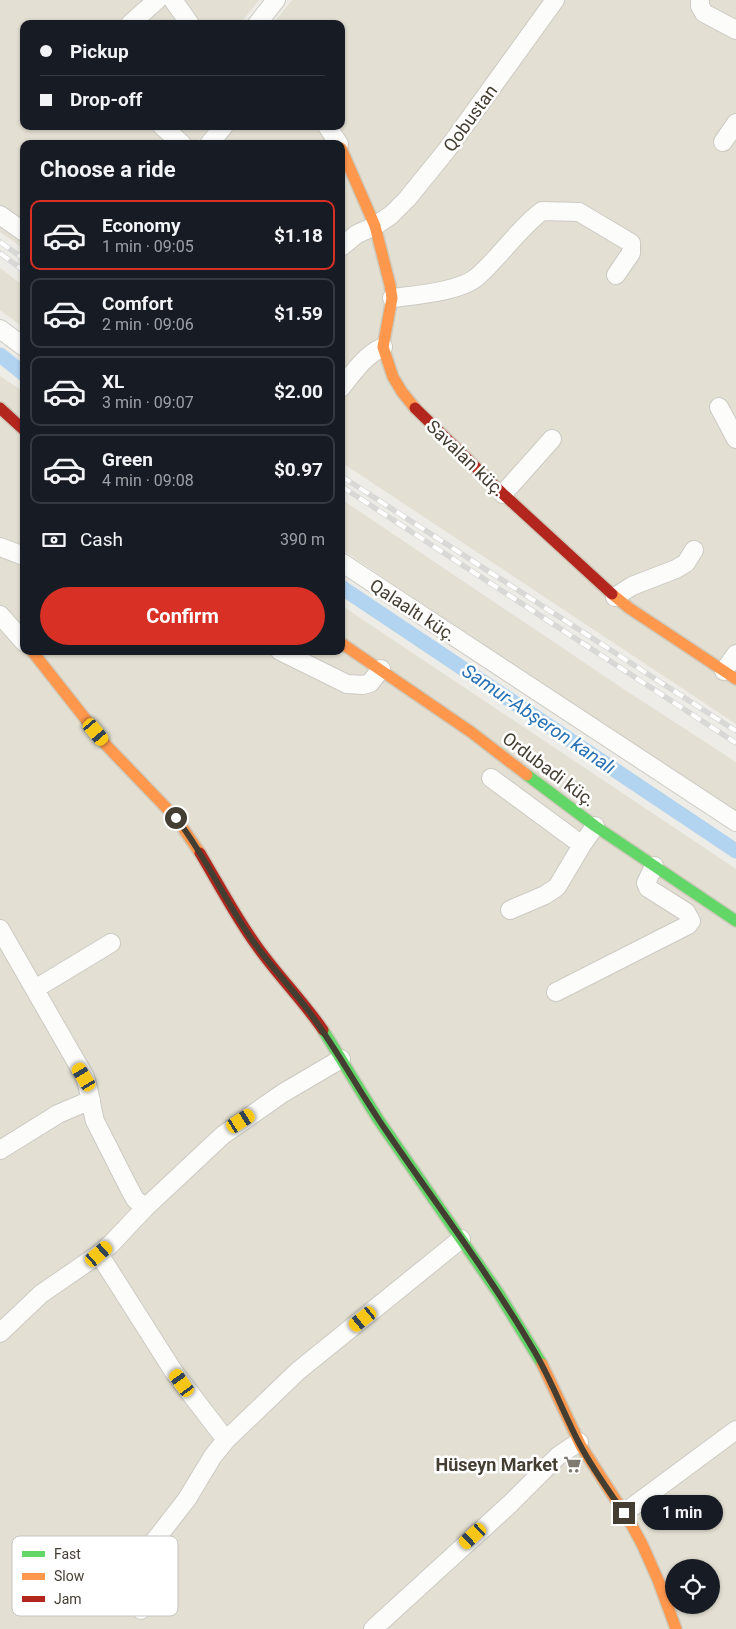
<!DOCTYPE html>
<html lang="en">
<head>
<meta charset="utf-8">
<style>
	body { margin:0; font-family:Roboto,sans-serif; background:#242831; color:#f1f3f6; height:100vh; display:flex; flex-direction:column; font-size:19px; white-space:nowrap }
	* { box-sizing:border-box; margin:0 }
	p { font-size:16px; color:#9ea1a6 }
	.icon { flex:none; width:28px; height:28px; fill:none; stroke:currentColor; stroke-width:2; stroke-linecap:round; stroke-linejoin:round }
	.map { position:relative; flex:1; overflow:hidden }
	.details { position:absolute; left:20px; top:140px; width:325px; height:515px; display:flex; flex-direction:column; background:#171b24; border-radius:10px; box-shadow:0 1px 4px #0004 }
	.details>* { flex:none }
	.guide { position:absolute; left:20px; top:20px; width:325px; height:110px; border-radius:10px; box-shadow:0 1px 4px #0004; display:grid; align-content:center; height:110px; padding:0 20px; background:#171b24 }
	.fabs { position:absolute; left:665px; top:1559px; display:grid; gap:10px }
	.fabs a { display:grid; place-items:center; width:55px; height:55px; border-radius:50%; background:#171b24; box-shadow:0 1px 4px #0004; font-size:25px }
	.end { position:absolute; width:22px; height:22px; margin:-11px; border:6px solid #443e32; background:#fff; box-shadow:0 0 0 2px #fff }
	.from { border-radius:50% }
	.bubble { position:absolute; height:35px; border-radius:18px; background:#171b24; box-shadow:0 1px 4px #0004; font-size:16px; font-weight:700; line-height:35px; text-align:center }
	.car { position:absolute; width:15px; height:30px; margin:-15px -8px; border-radius:6px; box-shadow:0 0 4px 1px #0007; background:linear-gradient(#f5c518 24%,#345 0 40%,#f5c518 0 76%,#345 0 86%,#f5c518 0) }
	.guide b { display:flex; align-items:center; gap:18px; height:48px; font-size:19px }
	.guide b+b { border-top:1px solid #363941 }
	.guide i { width:12px; height:12px; background:#f1f3f6 }
	ul { padding:0; list-style:none }
	li { display:flex; align-items:center; gap:15px; height:70px; margin:0 10px 8px; padding:0 10px; border:2px solid #363941; border-radius:10px }
	li div { flex:1 }
	li b { display:block; font-size:19px }
	li em { font-style:normal; font-weight:700 }
	li.selected { border-color:#d93025 }
	li>.icon { width:45px; height:45px; stroke-width:1.5 }
	h2 { padding:0 20px; font-size:22px; line-height:60px }
	.pay { display:flex; align-items:center; gap:12px; height:55px; padding:0 20px; font-size:19px }
	.pay p { margin-inline-start:auto }
	.primary-button { display:flex; gap:10px; margin-top:auto; padding:10px 20px }
	.primary-button a { flex:1; height:58px; border-radius:30px; background:#d93025; color:#fff; font-size:20px; font-weight:700; line-height:58px; text-align:center }
	.map>svg:first-child { display:block }
</style>
</head>
<body>
<div class="map">
<svg width="736" height="1629" viewBox="0 0 736 1629">
	<rect width="100%" height="100%" fill="#eeece6"/>
	<path fill="#e3dfd2" fill-rule="evenodd" d="M0,0H259L240,24H24V126H210L195,144H24V249L0,232Z
		M292,0H736V724L341,462V144H220L235,126H341V24H273Z
		M0,268L24,286V328L0,310Z
		M0,376L24,392V651H341V605L736,869V1629H0ZM674,1568H711V1605H674Z
		M341,499L625,690L736,762V815L341,549Z"/>
	<g fill="none" stroke-linecap="round" stroke-linejoin="round">
		<path stroke="#b2d4f0" stroke-width="15" d="M0,355L24,374
			M341,587L736,851"/>
		<defs>
			<path id="street" d="M173,0L190,24
				M700,0V6L704,13L736,30
				M130,24L157,0
				M257,24L276,0
				M162,126L182,144
				M327,126L339,144
				M723,142L736,123
				M209,144L224,126
				M0,215L24,232
				M341,247L357,234L375,226L391,215L407,199L446,151L555,0
				M392,298C415,295 459,292 477,277C500,257 517,230 542,211L579,212L631,243V253L616,275
				M0,329L24,347
				M341,388C353,373 365,355 383,347
				M719,407L736,439
				M503,494L552,439
				M0,547L24,556
				M341,562L736,822
				M615,597L632,586L676,569L686,563L694,550
				M0,615L24,642
				M280,651L347,684L363,685L370,683L381,669
				M724,671L736,654
				M491,778L582,845
				M510,910L545,895L557,887L582,845L595,826
				M0,929L85,1077C90,1092 91,1106 95,1121L129,1188L135,1199L145,1208
				M35,989L111,943
				M556,992L688,925L691,921L686,912L648,888L646,883L654,866
				M0,1150L58,1114L91,1100
				M99,1254L174,1372L226,1440
				M0,1333L41,1294L99,1254L111,1244L145,1208L223,1135L283,1093L341,1059
				M624,1513L736,1430
				M141,1610C132,1601 120,1594 124,1580L187,1499L213,1456L226,1440L298,1371L461,1239
				M373,1629L510,1504L558,1456L579,1442"/>
			<path id="fast" d="M527,775L595,826L736,921
				M323,1030L378,1119L499,1294L542,1364"/>
			<path id="slow" d="M341,148L375,226L390,285L392,298L383,347L393,377L402,392L415,408
				M612,594L629,608L736,679
				M341,643L471,732L527,775
				M32,651L106,745L176,818L200,853
				M542,1364L581,1446L630,1522L642,1544L658,1580L676,1629"/>
			<path id="jam" d="M0,408L24,430
				M415,408L503,494L612,594
				M200,853C218,883 234,914 254,942C275,973 302,999 323,1030"/>
		</defs>
		<use href="#street" stroke="#cccac3" stroke-width="20"/>
		<use href="#fast" stroke="#cecabc" stroke-width="14"/>
		<use href="#slow" stroke="#cecabc" stroke-width="14"/>
		<use href="#jam" stroke="#cecabc" stroke-width="14"/>
		<use href="#street" stroke="#fcfcfb" stroke-width="18"/>
		<use href="#fast" stroke="#63d668" stroke-width="11"/>
		<use href="#slow" stroke="#ff974d" stroke-width="11"/>
		<use href="#jam" stroke="#b3261e" stroke-width="11"/>
		<defs>
			<path id="rail" d="M0,242L24,259
				M0,253L24,271
				M341,476L736,731
				M341,486L736,743"/>
		</defs>
		<use href="#rail" stroke="#d8d8d7" stroke-width="5.5"/>
		<use href="#rail" stroke="#fff" stroke-width="4" stroke-dasharray="11" stroke-linecap="butt"/>
	</g>
	<g fill="none" stroke-linecap="round" stroke-linejoin="round">
		<path stroke="#443e32" stroke-width="6" d="M176,818C206,856 225,902 253,941C270,966 292,988 310,1013C338,1051 360,1093 387,1132C436,1204 489,1274 533,1349C551,1379 563,1412 579,1443C592,1468 608,1490 624,1513"/>
	</g>
	<defs>
		<symbol id="supermarket-bare" viewBox="-9 -9 18 18"><path d="M-6-5.5h2.5l.6 2H6L4.5 2H-2.5L-4.4-4H-6ZM-1.5 3.2a1.3 1.3 0 1 0 .1 0ZM3 3.2a1.3 1.3 0 1 0 .1 0Z" fill="#807b71" stroke="#fff" stroke-width="2.5" paint-order="stroke"/></symbol>
	</defs>
	<g fill-rule="evenodd">
		<use href="#supermarket-bare" x="560" y="1452" width="25" height="25"/>
	</g>
	<g text-anchor="middle" dominant-baseline="central" stroke-width="5" stroke-linejoin="round" paint-order="stroke">
		<g font-size="18" fill="#443e32" stroke="#fff">
			<text transform="translate(470 118) rotate(-54)">Qobustan</text>
			<text transform="translate(466 458) rotate(44)">Savalan küç.</text>
			<text transform="translate(413 610) rotate(33)">Qalaaltı küç.</text>
			<text transform="translate(549 769) rotate(37)">Ordubadi küç.</text>
		</g>
		<g font-size="18" font-weight="bold" fill="#443e32" stroke="#fff" text-anchor="end">
			<text x="558" y="1464">Hüseyn Market</text>
		</g>
		<g font-size="19" font-style="italic" fill="#2670b5" stroke="#fff">
			<text transform="translate(539 719) rotate(34)">Samur-Abşeron kanalı</text>
		</g>
	</g>
	<rect x="12" y="1536" width="166" height="80" rx="8" fill="#fff" stroke="#c7c5c2" stroke-width="1"/>
	<rect x="22" y="1551" width="23" height="6" fill="#63d668"/>
	<rect x="22" y="1573" width="23" height="7" fill="#ff974d"/>
	<rect x="22" y="1596" width="23" height="6" fill="#b3261e"/>
	<g font-size="14" fill="#443e32">
		<text x="54" y="1559">Fast</text>
		<text x="54" y="1581">Slow</text>
		<text x="54" y="1604">Jam</text>
	</g>
</svg>
<div class="fabs">
<a><svg class="icon" aria-label="locate" viewBox="0 0 24 24"><circle cx="12" cy="12" r="6"/><path d="M12 2v4M12 18v4M2 12h4M18 12h4"/></svg></a>
</div>
<i class="end from" style="left:176px;top:818px"></i>
<i class="end" style="left:624px;top:1513px"></i>
<div class="bubble" style="left:641px;top:1495px;width:82px">1 min</div>
<i class="car" style="left:96px;top:732px;rotate:140deg"></i>
<i class="car" style="left:84px;top:1077px;rotate:329deg"></i>
<i class="car" style="left:241px;top:1121px;rotate:57deg"></i>
<i class="car" style="left:99px;top:1254px;rotate:49deg"></i>
<i class="car" style="left:363px;top:1319px;rotate:231deg"></i>
<i class="car" style="left:182px;top:1383px;rotate:324deg"></i>
<i class="car" style="left:473px;top:1536px;rotate:228deg"></i>
<div class="guide">
<b><i class="from"></i>Pickup</b>
<b><i></i>Drop-off</b>
</div>
<section class="details">
<h2>Choose a ride</h2>
<ul>
<li class="selected"><svg class="icon" aria-label="car" viewBox="0 0 24 24"><path d="M5 17H2v-5l4-1 3-4h7l3 4 3 1v5h-3M9 17h6M6 11h13"/><circle cx="7" cy="17" r="2"/><circle cx="17" cy="17" r="2"/></svg><div><b>Economy</b><p>1 min · 09:05</p></div><em>$1.18</em></li>
<li><svg class="icon" aria-label="car" viewBox="0 0 24 24"><path d="M5 17H2v-5l4-1 3-4h7l3 4 3 1v5h-3M9 17h6M6 11h13"/><circle cx="7" cy="17" r="2"/><circle cx="17" cy="17" r="2"/></svg><div><b>Comfort</b><p>2 min · 09:06</p></div><em>$1.59</em></li>
<li><svg class="icon" aria-label="car" viewBox="0 0 24 24"><path d="M5 17H2v-5l4-1 3-4h7l3 4 3 1v5h-3M9 17h6M6 11h13"/><circle cx="7" cy="17" r="2"/><circle cx="17" cy="17" r="2"/></svg><div><b>XL</b><p>3 min · 09:07</p></div><em>$2.00</em></li>
<li><svg class="icon" aria-label="car" viewBox="0 0 24 24"><path d="M5 17H2v-5l4-1 3-4h7l3 4 3 1v5h-3M9 17h6M6 11h13"/><circle cx="7" cy="17" r="2"/><circle cx="17" cy="17" r="2"/></svg><div><b>Green</b><p>4 min · 09:08</p></div><em>$0.97</em></li>
</ul>
<div class="pay"><svg class="icon" aria-label="cash" viewBox="0 0 24 24"><path d="M3 7h18v10H3z"/><circle cx="12" cy="12" r="2"/></svg>Cash<p>390 m</p></div>
<div class="primary-button"><a>Confirm</a></div>
</section>
</div>
</body>
</html>
